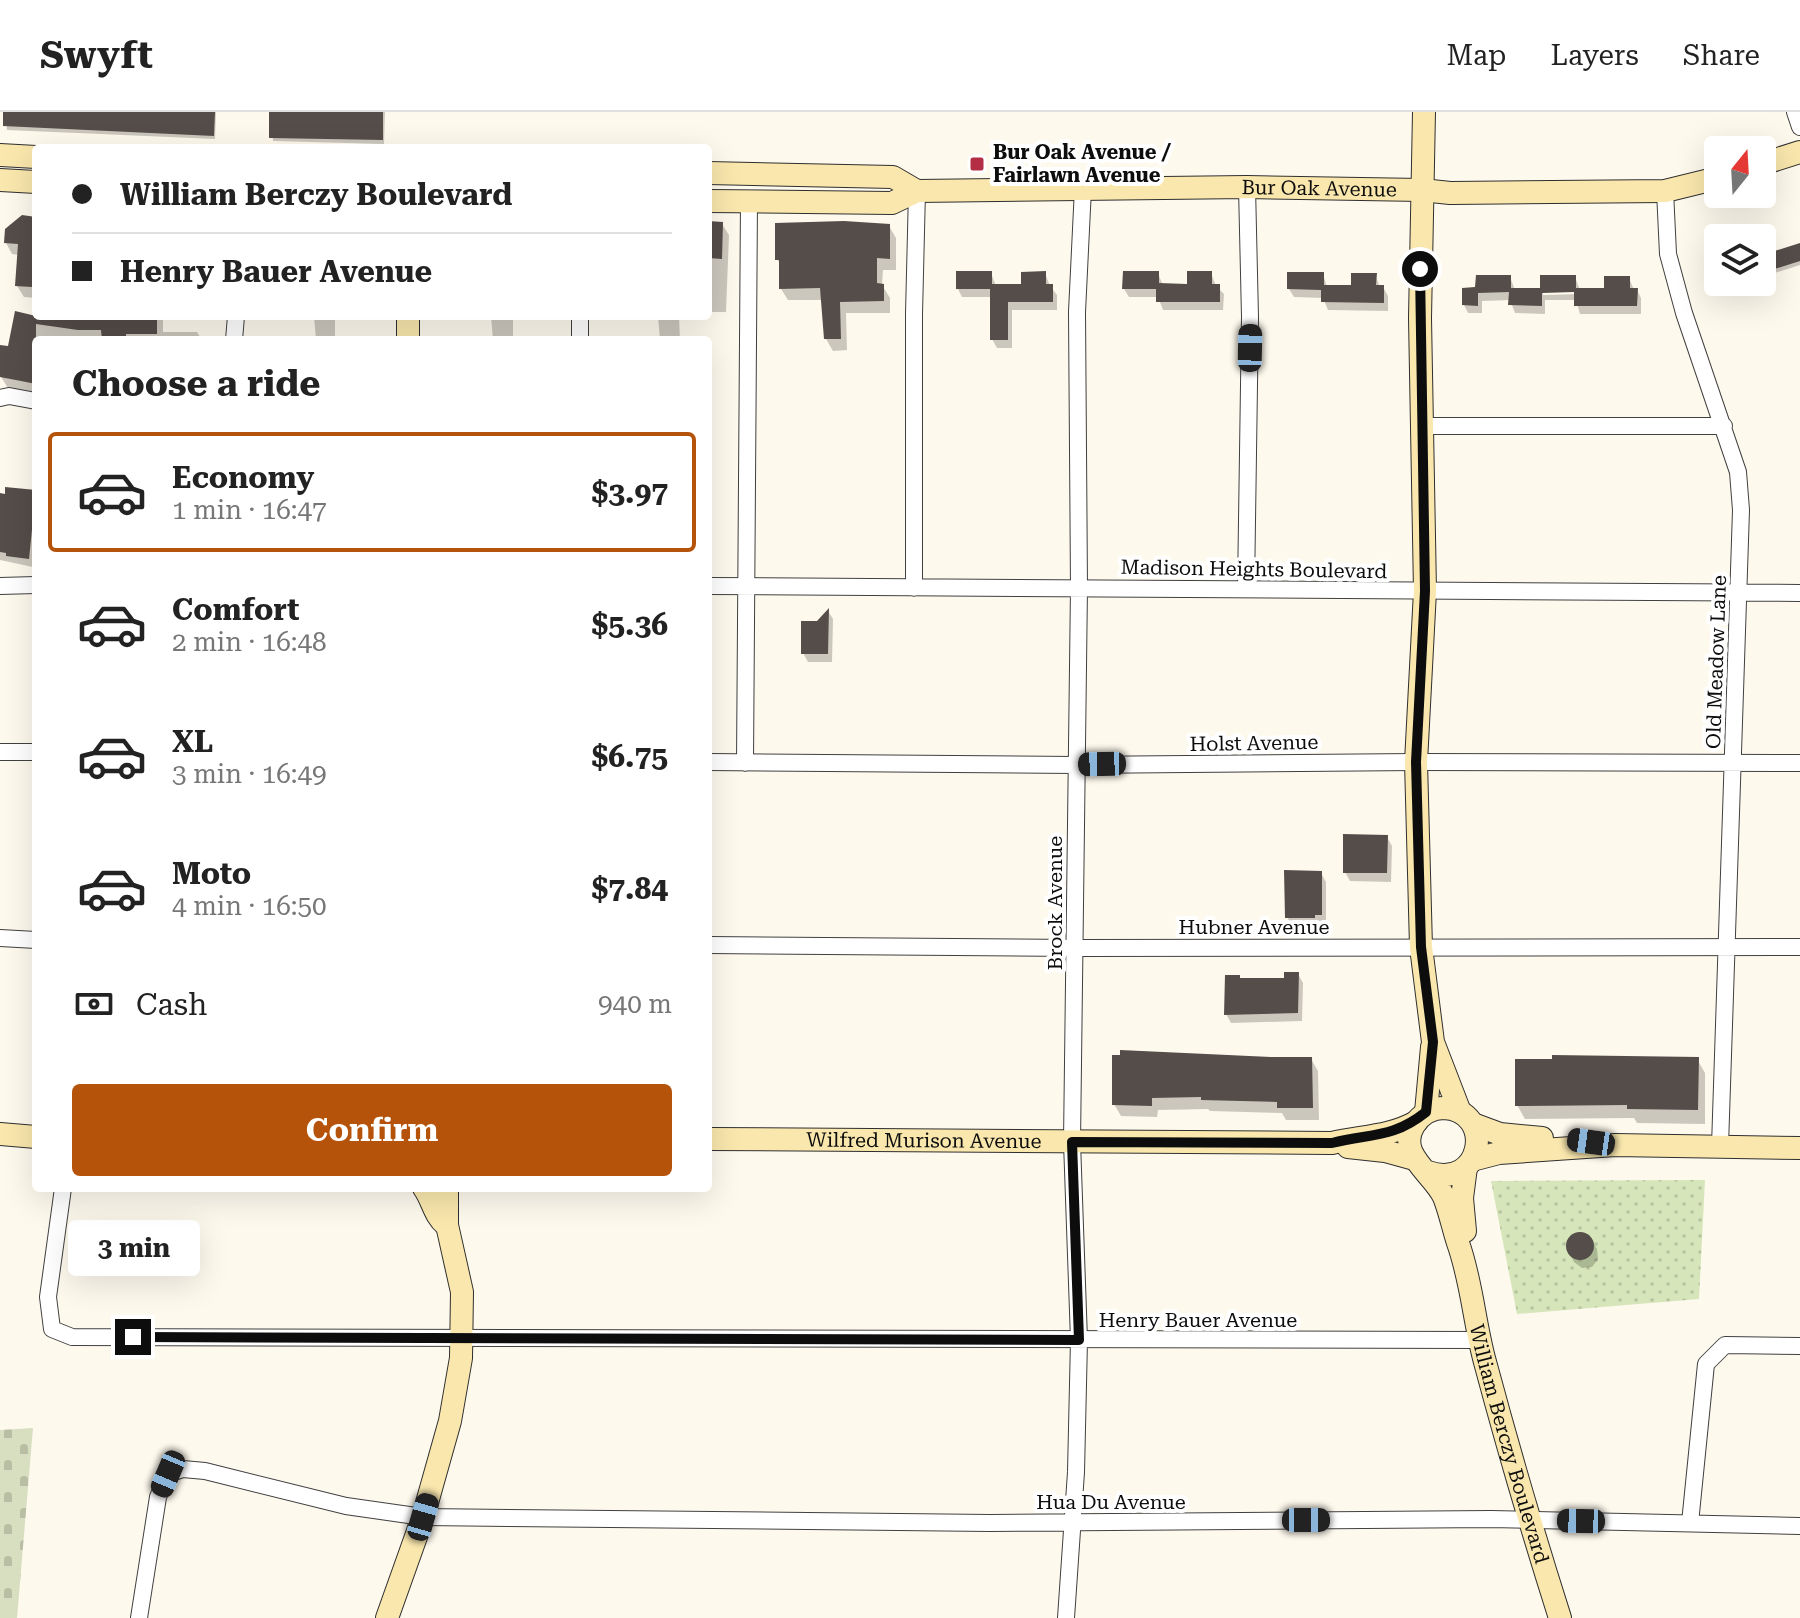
<!DOCTYPE html>
<html lang="en">
<head>
<meta charset="utf-8">
<style>
	body { margin:0; font-family:"Roboto Serif",serif; background:#f6f6f6; color:#222; height:100vh; display:flex; flex-direction:column; font-size:30px; white-space:nowrap }
	* { box-sizing:border-box; margin:0 }
	p { font-size:26px; color:#767676 }
	.icon { flex:none; width:44px; height:44px; fill:none; stroke:currentColor; stroke-width:2; stroke-linecap:round; stroke-linejoin:round }
	.map { position:relative; flex:1; overflow:hidden }
	.drawer { position:absolute; left:32px; top:224px; width:680px; height:856px; display:flex; flex-direction:column; background:#fff; border-radius:8px; box-shadow:0 8px 32px #0002 }
	.drawer>* { flex:none }
	.top-card { position:absolute; left:32px; top:32px; width:680px; height:176px; border-radius:8px; box-shadow:0 8px 32px #0002; display:grid; align-content:center; height:176px; padding:0 40px; background:#fff }
	.needle { width:52px; rotate:18deg }
	.fabs { position:absolute; left:1704px; top:24px; display:grid; gap:16px }
	.fabs a { display:grid; place-items:center; width:72px; height:72px; border-radius:8px; background:#fff; box-shadow:0 8px 32px #0002; font-size:40px }
	.end { position:absolute; width:36px; height:36px; margin:-18px; border:10px solid #0d0d0d; background:#fff; box-shadow:0 0 0 4px #fff }
	.from { border-radius:50% }
	.bubble { position:absolute; height:56px; border-radius:8px; background:#fff; box-shadow:0 8px 32px #0002; font-size:26px; font-weight:700; line-height:56px; text-align:center }
	.car { position:absolute; width:24px; height:48px; margin:-24px -12px; border-radius:10px; box-shadow:0 0 6px 2px #0007; background:linear-gradient(#222 24%,#8ab4d8 0 40%,#222 0 76%,#8ab4d8 0 86%,#222 0) }
	.top-card b { display:flex; align-items:center; gap:28px; height:76px; font-size:30px }
	.top-card b+b { border-top:2px solid #e0e0e0 }
	.top-card i { width:20px; height:20px; background:#222 }
	ul { padding:0; list-style:none }
	li { display:flex; align-items:center; gap:24px; height:120px; margin:0 16px 12px; padding:0 24px; border:4px solid transparent; border-radius:8px }
	li div { flex:1 }
	li b { display:block; font-size:30px }
	li em { font-style:normal; font-weight:700 }
	li.selected { border-color:#b45309 }
	li>.icon { width:72px; height:72px; stroke-width:1.5 }
	h2 { padding:0 40px; font-size:36px; line-height:96px }
	.pay { display:flex; align-items:center; gap:20px; height:88px; padding:0 40px; font-size:30px }
	.pay p { margin-inline-start:auto }
	.button { display:flex; gap:16px; margin-top:auto; padding:16px 40px }
	.button a { flex:1; height:92px; border-radius:8px; background:#b45309; color:#fff; font-size:32px; font-weight:700; line-height:92px; text-align:center }
	header { display:flex; align-items:center; gap:48px; box-sizing:border-box; height:112px; padding:0 40px; background:#fff; border-bottom:2px solid #e0e0e0 }
	header strong { font-size:38px }
	nav { display:flex; gap:44px; margin-inline-start:auto; font-size:28px }
	.map>svg:first-child { display:block }
</style>
</head>
<body>
<header>
<strong>Swyft</strong>
<nav><a>Map</a><a>Layers</a><a>Share</a></nav>
</header>
<div class="map">
<svg width="1800" height="1506" viewBox="0 0 1800 1506">
	<defs>
		<pattern id="cemetery-stones" width="16" height="16" patternUnits="userSpaceOnUse" patternTransform="scale(2)"><rect width="16" height="16" fill="#d8dec0"/><path d="M2 7V4a2 2 0 0 1 4 0v3zM10 15v-3a2 2 0 0 1 4 0v3z" fill="#b8bda4"/></pattern>
		<pattern id="park-dots" width="8" height="8" patternUnits="userSpaceOnUse" patternTransform="scale(2)"><rect width="8" height="8" fill="#d6e6ba"/><path d="M2 2h.1M6 6h.1" fill="none" stroke="#b6c49f" stroke-width="1.8" stroke-linecap="round"/></pattern>
	</defs>
	<rect width="100%" height="100%" fill="#fef9ed"/>
	<path fill="url(#cemetery-stones)" d="M33,1316L17,1506H0V1318Z"/>
	<path fill="url(#park-dots)" d="M1705,1068L1699,1187L1517,1202L1491,1069Z"/>
	<path fill="#0003" fill-rule="evenodd" d="M5,0H216L215,27L7,18Z
		M271,0H385L384,32L273,29Z
		M36,104V186L24,185L17,174L19,143L12,142L6,131Z
		M708,112H722L729,123L726,200H708Z
		M889,114L896,126V158H883L882,173L890,186V201H846L847,238L833,239L826,227L823,188H788L781,177V153L777,147Z
		M1800,133V153L1762,165V145Z
		M1718,160V170H1748L1714,181L1707,163Z
		M991,161L996,174H1023L1045,161L1050,174L1057,183V198H1012V236H997L992,227V185H962L958,177Z
		M1158,161L1163,174H1189L1211,161L1216,174L1224,182L1223,198H1163L1158,185H1129L1124,177Z
		M1323,162L1327,175H1353L1375,163L1380,175H1383L1388,184V199L1328,198L1323,186L1294,185L1289,177Z
		M1510,165L1515,178H1542L1575,165L1580,178H1606L1629,166L1634,178H1637L1641,186V202H1580L1576,188H1545V202L1515,201L1510,188L1482,189V201H1468L1464,193L1477,177ZM1584,178V182L1543,183V179Z
		M34,198H36V204H163V220H197L202,228H77L53,225V228H36V281L8,276L1,265L0,252L33,204Z
		M314,204H335V228H316Z
		M491,204H513V228H493Z
		M658,204H679L680,228H660Z
		M7,377L36,380L33,455L0,448V383L6,384Z
		M828,499L833,507L832,550H808L803,541L818,511Z
		M1387,725L1392,734L1391,770L1350,769L1345,760Z
		M1321,761L1326,770V811H1319V814H1292L1287,805Z
		M1298,862L1303,871L1302,909L1231,911L1226,902L1241,868H1286Z
		M1311,947L1318,959L1319,1008H1286L1282,1001L1210,999L1208,997L1158,998L1157,1005L1121,1004L1114,992Z
		M1697,947L1705,961V1012L1637,1011L1634,1006L1525,1007L1517,993Z
		M1583,1121L1592,1128L1597,1137L1598,1147L1592,1155L1582,1156L1574,1150L1569,1140L1567,1130L1573,1122Z"/>
	<path fill="#544d4a" d="M3,0H215L214,24L3,14Z
		M269,0H383V28L269,26Z
		M22,103L36,105V162H32V175L15,174L18,132L4,131L5,117Z
		M708,109L723,110L722,147L708,146Z
		M844,109L890,112V147L877,146V171L884,172V189L840,190L841,227H824L820,176L779,177V148H775V111Z
		M1800,131V149L1768,159L1762,143Z
		M956,159H992V172H1021V160L1046,159V172H1053V190H1008V228H990V177H956Z
		M1123,159H1159V171L1187,172V159H1212V172H1220V190H1156V177H1122Z
		M1287,160H1324V173H1351V161H1377L1376,173H1384V191L1321,190V178L1287,177Z
		M1476,163H1511V176H1540V163H1576V176H1604V164H1630V176H1638L1637,194H1574V180L1542,181V194L1508,193L1509,180L1478,181V194L1462,193V176L1475,175Z
		M15,199L36,204L157,205V222H126V228H102L101,218H78L36,212V272L21,269L0,265V233L8,234Z
		M5,375L36,378L29,447L6,444V441L0,440V381L5,382Z
		M829,496L828,542H801V509H817Z
		M1343,722L1388,723L1387,761H1343Z
		M1284,758L1322,759V803H1315V806H1285Z
		M1284,860H1299L1298,901L1224,903L1225,863H1240V866H1284Z
		M1120,938L1271,945H1312L1313,996H1277V990L1201,988V985L1152,986V994L1112,993V943H1120Z
		M1552,943L1699,945L1698,998L1627,997V993L1515,994V947H1552Z
		M1566 1134a14 14 0 1 1 28 0a14 14 0 1 1-28 0Z"/>
	<g fill="none" stroke-linecap="round" stroke-linejoin="round">
		<defs>
			<path id="street" d="M1795,0L1800,15
				M1665,79L1668,142L1684,201L1738,360L1741,398L1720,1034
				M234,228L236,204
				M580,228V204
				M0,286L9,284L36,289
				M1421,314H1724
				M0,474L36,473
				M708,474L1800,481
				M914,476V202L917,79
				M1246,477L1250,205L1247,75
				M0,640H36
				M708,650L1076,653L1416,650L1800,651
				M745,651L749,89
				M0,826L36,828
				M708,833L1075,836L1800,835
				M63,1076L48,1185L52,1217L72,1225L1480,1228
				M1690,1411L1706,1252L1725,1233L1800,1234
				M139,1506L158,1385L168,1362L183,1357L205,1359L346,1394L423,1405L990,1411L1491,1407L1800,1414
				M1066,1506L1076,1360L1079,1228L1072,1030L1079,475L1077,200L1083,76"/>
			<g id="secondary">
				<path d="M1424,0L1420,206L1425,479L1416,650L1421,835L1433,930L1460,1000"/>
				<path d="M0,43L36,45"/>
				<path d="M1762,52L1800,40"/>
				<path d="M708,61L893,65L917,79"/>
				<path d="M0,68L36,70"/>
				<path id="s1" d="M708,89L892,91L917,79L1247,75L1422,78L1450,81L1665,79L1718,66"/>
				<path d="M408,204V228"/>
				<path d="M1426,1000L1432,935"/>
				<path d="M1473,1012L1500,1022L1542,1026"/>
				<path d="M0,1022L36,1025"/>
				<path id="s2" d="M708,1027L1332,1031C1361,1024 1389,1025 1416,1010"/>
				<path d="M1348,1035L1385,1039L1414,1047"/>
				<path d="M1472,1048L1499,1041L1615,1033L1800,1036"/>
				<path id="s3" d="M1428,1060C1483,1079 1496,999 1444,996C1432,996 1421,1002 1414,1013C1396,1042 1433,1061 1444,1085C1450,1100 1453,1116 1458,1131C1472,1170 1474,1210 1485,1250C1508,1336 1533,1421 1560,1506"/>
				<path d="M424,1076C433,1089 434,1103 446,1113"/>
				<path d="M1465,1119L1462,1086L1466,1055"/>
				<path d="M387,1506L423,1405L450,1309L461,1246L462,1180L447,1113V1076"/>
			</g>
		</defs>
		<use href="#street" stroke="#404040" stroke-width="18"/>
		<use href="#secondary" stroke="#2f2f2f" stroke-width="24"/>
		<use href="#street" stroke="#fff" stroke-width="16"/>
		<use href="#secondary" stroke="#f9e7ad" stroke-width="22"/>
	</g>
	<g fill="none" stroke-linecap="round" stroke-linejoin="round">
		<path stroke="#0d0d0d" stroke-width="10" d="M133,1225L1079,1228L1072,1030L1332,1031C1371,1021 1392,1027 1426,1000L1433,930L1421,835L1416,650L1425,479L1420,157"/>
	</g>
	<rect fill="#b32e45" stroke="#fff" stroke-width="3" x="969" y="44" width="16" height="16" rx="4"/>
	<g text-anchor="middle" dominant-baseline="central" stroke-width="8" stroke-linejoin="round" paint-order="stroke">
		<g font-size="20" font-weight="bold" fill="#0d0d0d" stroke="#fff" text-anchor="start">
			<text x="993" y="40">Bur Oak Avenue /<tspan x="993" dy="23">Fairlawn Avenue</tspan></text>
		</g>
		<g font-size="20" fill="#0d0d0d" stroke="#fff">
			<text stroke="none"><textPath href="#s1" startOffset="614">Bur Oak Avenue</textPath></text>
			<text transform="translate(1254 457) rotate(1)">Madison Heights Boulevard</text>
			<text transform="translate(1716 550) rotate(-88)">Old Meadow Lane</text>
			<text transform="translate(1254 631) rotate(-1)">Holst Avenue</text>
			<text transform="translate(1055 791) rotate(-90)">Brock Avenue</text>
			<text x="1254" y="815">Hubner Avenue</text>
			<text stroke="none"><textPath href="#s2" startOffset="216">Wilfred Murison Avenue</textPath></text>
			<text x="1198" y="1208">Henry Bauer Avenue</text>
			<text stroke="none"><textPath href="#s3" startOffset="496">William Berczy Boulevard</textPath></text>
			<text x="1111" y="1390">Hua Du Avenue</text>
		</g>
	</g>
</svg>
<div class="fabs">
<a><svg class="needle" viewBox="-14 -14 28 28"><path d="M0-13l5 13h-10z" fill="#e53935"/><path d="M0 13l5-13h-10z" fill="#767676"/></svg></a>
<a><svg class="icon" aria-label="layers" viewBox="0 0 24 24"><path d="M12 4l9 5-9 5-9-5zM3 14l9 5 9-5"/></svg></a>
</div>
<i class="end from" style="left:1420px;top:157px"></i>
<i class="end" style="left:133px;top:1225px"></i>
<div class="bubble" style="left:68px;top:1108px;width:132px">3 min</div>
<i class="car" style="left:1250px;top:236px;rotate:1deg"></i>
<i class="car" style="left:1102px;top:652px;rotate:269deg"></i>
<i class="car" style="left:1591px;top:1030px;rotate:278deg"></i>
<i class="car" style="left:168px;top:1362px;rotate:203deg"></i>
<i class="car" style="left:423px;top:1405px;rotate:16deg"></i>
<i class="car" style="left:1306px;top:1408px;rotate:90deg"></i>
<i class="car" style="left:1581px;top:1409px;rotate:271deg"></i>
<div class="top-card">
<b><i class="from"></i>William Berczy Boulevard</b>
<b><i></i>Henry Bauer Avenue</b>
</div>
<section class="drawer">
<h2>Choose a ride</h2>
<ul>
<li class="selected"><svg class="icon" aria-label="car" viewBox="0 0 24 24"><path d="M5 17H2v-5l4-1 3-4h7l3 4 3 1v5h-3M9 17h6M6 11h13"/><circle cx="7" cy="17" r="2"/><circle cx="17" cy="17" r="2"/></svg><div><b>Economy</b><p>1 min · 16:47</p></div><em>$3.97</em></li>
<li><svg class="icon" aria-label="car" viewBox="0 0 24 24"><path d="M5 17H2v-5l4-1 3-4h7l3 4 3 1v5h-3M9 17h6M6 11h13"/><circle cx="7" cy="17" r="2"/><circle cx="17" cy="17" r="2"/></svg><div><b>Comfort</b><p>2 min · 16:48</p></div><em>$5.36</em></li>
<li><svg class="icon" aria-label="car" viewBox="0 0 24 24"><path d="M5 17H2v-5l4-1 3-4h7l3 4 3 1v5h-3M9 17h6M6 11h13"/><circle cx="7" cy="17" r="2"/><circle cx="17" cy="17" r="2"/></svg><div><b>XL</b><p>3 min · 16:49</p></div><em>$6.75</em></li>
<li><svg class="icon" aria-label="car" viewBox="0 0 24 24"><path d="M5 17H2v-5l4-1 3-4h7l3 4 3 1v5h-3M9 17h6M6 11h13"/><circle cx="7" cy="17" r="2"/><circle cx="17" cy="17" r="2"/></svg><div><b>Moto</b><p>4 min · 16:50</p></div><em>$7.84</em></li>
</ul>
<div class="pay"><svg class="icon" aria-label="cash" viewBox="0 0 24 24"><path d="M3 7h18v10H3z"/><circle cx="12" cy="12" r="2"/></svg>Cash<p>940 m</p></div>
<div class="button"><a>Confirm</a></div>
</section>
</div>
</body>
</html>
